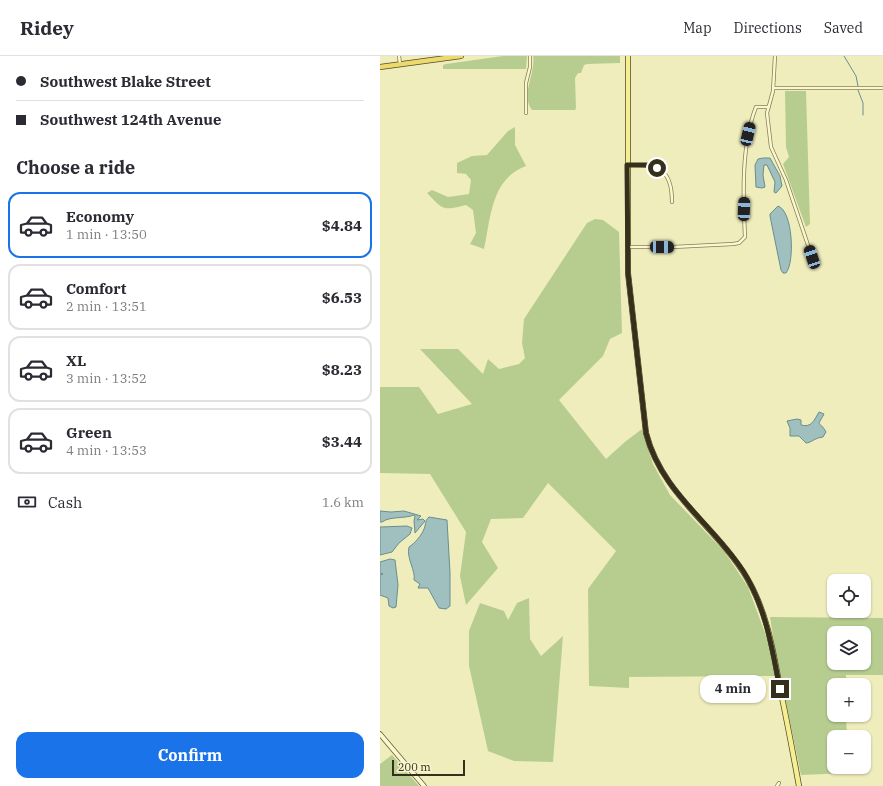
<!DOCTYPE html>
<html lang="en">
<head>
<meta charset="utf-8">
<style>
	body { margin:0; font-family:"IBM Plex Serif",serif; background:#f7f7f7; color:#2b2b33; height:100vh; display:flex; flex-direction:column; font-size:15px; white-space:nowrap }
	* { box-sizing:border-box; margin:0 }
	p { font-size:13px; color:#7c7c81 }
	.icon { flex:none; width:22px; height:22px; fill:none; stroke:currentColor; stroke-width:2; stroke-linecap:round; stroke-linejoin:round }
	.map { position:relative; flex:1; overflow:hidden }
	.panel { display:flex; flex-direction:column; background:#fff; width:380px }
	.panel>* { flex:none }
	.hud { display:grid; align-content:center; height:88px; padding:0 16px; background:#fff }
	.tools { position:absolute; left:447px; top:518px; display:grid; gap:8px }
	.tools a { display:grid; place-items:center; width:44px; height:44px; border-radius:8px; background:#fff; box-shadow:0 1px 3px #0004; font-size:20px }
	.scale { position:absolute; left:12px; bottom:10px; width:73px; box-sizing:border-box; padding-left:4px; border:2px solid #362f1b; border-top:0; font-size:11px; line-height:14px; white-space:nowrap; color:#362f1b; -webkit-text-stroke:3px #f7f5cc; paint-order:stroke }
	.end { position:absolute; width:18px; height:18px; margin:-9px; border:5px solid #362f1b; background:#fff; box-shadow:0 0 0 2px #fff }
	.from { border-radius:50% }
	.bubble { position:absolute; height:28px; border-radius:12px; background:#fff; box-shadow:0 1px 3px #0004; font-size:13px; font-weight:700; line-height:28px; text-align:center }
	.car { position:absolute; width:12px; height:24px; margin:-12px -6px; border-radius:5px; box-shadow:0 0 3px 1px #0007; background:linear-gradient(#222 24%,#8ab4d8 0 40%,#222 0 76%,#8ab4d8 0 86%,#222 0) }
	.hud b { display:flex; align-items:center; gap:14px; height:38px; font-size:15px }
	.hud b+b { border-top:1px solid #e1e1e2 }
	.hud i { width:10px; height:10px; background:#2b2b33 }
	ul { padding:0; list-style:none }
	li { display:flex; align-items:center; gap:12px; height:66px; margin:0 8px 6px; padding:0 8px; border:2px solid #e1e1e2; border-radius:12px }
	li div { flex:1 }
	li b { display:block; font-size:15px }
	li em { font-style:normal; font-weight:700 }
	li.active { border-color:#1a73e8 }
	li>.icon { width:36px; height:36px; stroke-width:1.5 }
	h2 { padding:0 16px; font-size:18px; line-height:48px }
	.pay { display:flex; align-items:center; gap:10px; height:44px; padding:0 16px; font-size:15px }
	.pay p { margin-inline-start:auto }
	.cta { display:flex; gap:8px; margin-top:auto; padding:8px 16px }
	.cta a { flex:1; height:46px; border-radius:12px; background:#1a73e8; color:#fff; font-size:16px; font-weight:700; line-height:46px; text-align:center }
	header { display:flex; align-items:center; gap:24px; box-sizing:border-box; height:56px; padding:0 20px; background:#fff; border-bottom:1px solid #e1e1e2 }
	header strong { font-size:19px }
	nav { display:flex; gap:22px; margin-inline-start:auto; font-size:14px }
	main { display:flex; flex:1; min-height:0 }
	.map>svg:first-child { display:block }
</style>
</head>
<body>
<header>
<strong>Ridey</strong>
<nav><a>Map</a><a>Directions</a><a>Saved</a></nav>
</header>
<main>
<section class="panel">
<div class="hud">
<b><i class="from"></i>Southwest Blake Street</b>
<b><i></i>Southwest 124th Avenue</b>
</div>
<h2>Choose a ride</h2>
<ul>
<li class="active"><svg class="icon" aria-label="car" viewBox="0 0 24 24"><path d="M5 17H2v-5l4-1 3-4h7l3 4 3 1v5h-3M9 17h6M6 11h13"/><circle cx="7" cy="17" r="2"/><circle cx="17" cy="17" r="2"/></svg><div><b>Economy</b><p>1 min · 13:50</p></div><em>$4.84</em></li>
<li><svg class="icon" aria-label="car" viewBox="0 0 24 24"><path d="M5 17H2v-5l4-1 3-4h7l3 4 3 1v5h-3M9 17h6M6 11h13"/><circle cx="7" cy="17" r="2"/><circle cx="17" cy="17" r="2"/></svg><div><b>Comfort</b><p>2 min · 13:51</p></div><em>$6.53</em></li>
<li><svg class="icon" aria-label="car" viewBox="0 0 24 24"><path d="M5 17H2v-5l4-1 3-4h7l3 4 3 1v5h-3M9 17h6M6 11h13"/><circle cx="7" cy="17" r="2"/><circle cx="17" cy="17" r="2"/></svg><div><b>XL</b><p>3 min · 13:52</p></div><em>$8.23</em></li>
<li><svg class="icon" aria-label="car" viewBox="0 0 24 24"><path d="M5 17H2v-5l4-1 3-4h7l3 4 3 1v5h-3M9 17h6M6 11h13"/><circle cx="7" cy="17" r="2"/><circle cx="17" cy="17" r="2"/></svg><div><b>Green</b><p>4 min · 13:53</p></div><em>$3.44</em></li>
</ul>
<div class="pay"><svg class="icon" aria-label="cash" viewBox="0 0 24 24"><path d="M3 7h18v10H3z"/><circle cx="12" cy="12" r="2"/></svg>Cash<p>1.6 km</p></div>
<div class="cta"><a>Confirm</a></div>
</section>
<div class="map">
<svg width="503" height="730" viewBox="0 0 503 730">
	<rect width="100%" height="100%" fill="#efedbc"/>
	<path fill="#b7cd90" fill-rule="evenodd" d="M123,0H147L146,13H63V9L66,8Z
		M153,0H240V7L207,8L204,9L201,17H198L195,22L196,52L195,54H152C140,39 156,17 153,0Z
		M405,35H426L430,168L426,171L403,108L409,101L406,91Z
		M135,71V89L146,110C111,123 111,161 104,193L90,188L96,177L93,154L86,149C63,155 63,154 47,137L52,134L68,141L89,138L91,124L86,118L77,117V107L92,100L107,99L128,75Z
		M215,163L223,164L239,176L242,277L230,283L223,300L179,344L226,403L246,385L262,373L273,408L290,439L344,495L368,531L388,585L396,620L249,621V632L209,630L208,533L236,495L168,427L143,462L111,463L102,486L118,512L86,549L80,520L86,476L50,418L0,417V331H39L58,358L92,348L40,293H78L103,318L108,303L119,313L139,308L145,302L142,287L144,263L207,167Z
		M149,542L150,583L161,600L183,580L173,706L134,705L108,695L89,610V575L100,547L124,555L128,564L137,547Z
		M390,561L503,562V619H466V629H454V659H466L467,681H454V711H468V717L421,719L395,593ZM454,577H484V607H454Z
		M12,699L39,730H0V708Z"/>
	<path fill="#a0c0bf" stroke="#688e8e" d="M383,102H390L400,120L402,130L396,137L394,136L395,126L387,109H384L383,119L385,131L382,132L376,131L375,109L378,103Z
		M398,150C413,155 415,206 406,217H403L401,214L390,160V158Z
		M439,356L444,358C436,373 439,363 446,376L443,381C434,382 431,387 426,387L419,380H410V372L407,365L417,363L421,364V369C432,372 434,364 439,356Z
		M0,455L11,456L24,455L41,460L37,464L43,463L45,465L35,477L34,465L35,460L34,459C24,463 10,460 2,466H0Z
		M49,461L67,464L70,517V550L66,553L59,552L48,532H38L40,528L34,524C36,515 26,502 29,491C34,488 42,479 44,473C46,468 45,464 49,461Z
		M27,470L32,472L30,478L19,487L12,496L0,499V471Z
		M10,503L15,504L18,529L16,551L13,552L9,550L8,542L0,539V519L3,518L0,517V506Z"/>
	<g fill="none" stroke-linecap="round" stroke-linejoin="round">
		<path stroke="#688e8e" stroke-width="1" d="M464,0L476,20L478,30
			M478,34L483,47V59"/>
		<defs>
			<path id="minor" d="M19,0L20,8
				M395,0L393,35L387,57L391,91L406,124L432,201
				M394,32H503
				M146,57V27L150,11V0
				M248,109C278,108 292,112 292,146
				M249,191H293L353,188L359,187L365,181C363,141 361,89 376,51H389
				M397,730L399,727"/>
			<path id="secondary" d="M0,678L44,730"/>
			<path id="primary" d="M248,0V217L266,377C282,439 336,470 367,522C387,556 393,594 400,632C407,665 413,697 419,730"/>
			<path id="trunk" d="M0,11L81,0"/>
		</defs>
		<use href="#minor" stroke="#877c55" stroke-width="4"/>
		<use href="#secondary" stroke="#695d39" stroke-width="5.5"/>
		<use href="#primary" stroke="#55482a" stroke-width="6"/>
		<use href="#trunk" stroke="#55482a" stroke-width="6"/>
		<use href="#minor" stroke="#faf8cf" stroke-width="2.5"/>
		<use href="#secondary" stroke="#faf8cf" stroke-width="4"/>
		<use href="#primary" stroke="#f6ef91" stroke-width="4.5"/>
		<use href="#trunk" stroke="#edda6c" stroke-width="4.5"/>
	</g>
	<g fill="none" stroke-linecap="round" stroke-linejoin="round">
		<path stroke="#362f1b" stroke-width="5" d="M277,112L267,109H247L248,217L266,377C281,436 331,466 363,515C386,551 392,592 400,633"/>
	</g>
</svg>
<div class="tools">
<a><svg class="icon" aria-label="locate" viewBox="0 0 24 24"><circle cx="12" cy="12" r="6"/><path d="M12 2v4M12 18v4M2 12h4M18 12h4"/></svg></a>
<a><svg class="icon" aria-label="layers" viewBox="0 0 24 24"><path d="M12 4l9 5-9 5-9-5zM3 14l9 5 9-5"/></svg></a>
<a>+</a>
<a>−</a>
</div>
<div class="scale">200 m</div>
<i class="end from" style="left:277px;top:112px"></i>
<i class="end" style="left:400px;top:633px"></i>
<div class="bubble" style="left:320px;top:619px;width:66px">4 min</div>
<i class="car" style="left:368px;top:78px;rotate:13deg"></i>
<i class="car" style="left:364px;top:153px;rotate:2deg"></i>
<i class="car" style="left:282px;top:191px;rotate:91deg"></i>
<i class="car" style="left:432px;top:201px;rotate:342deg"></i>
</div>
</main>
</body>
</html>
